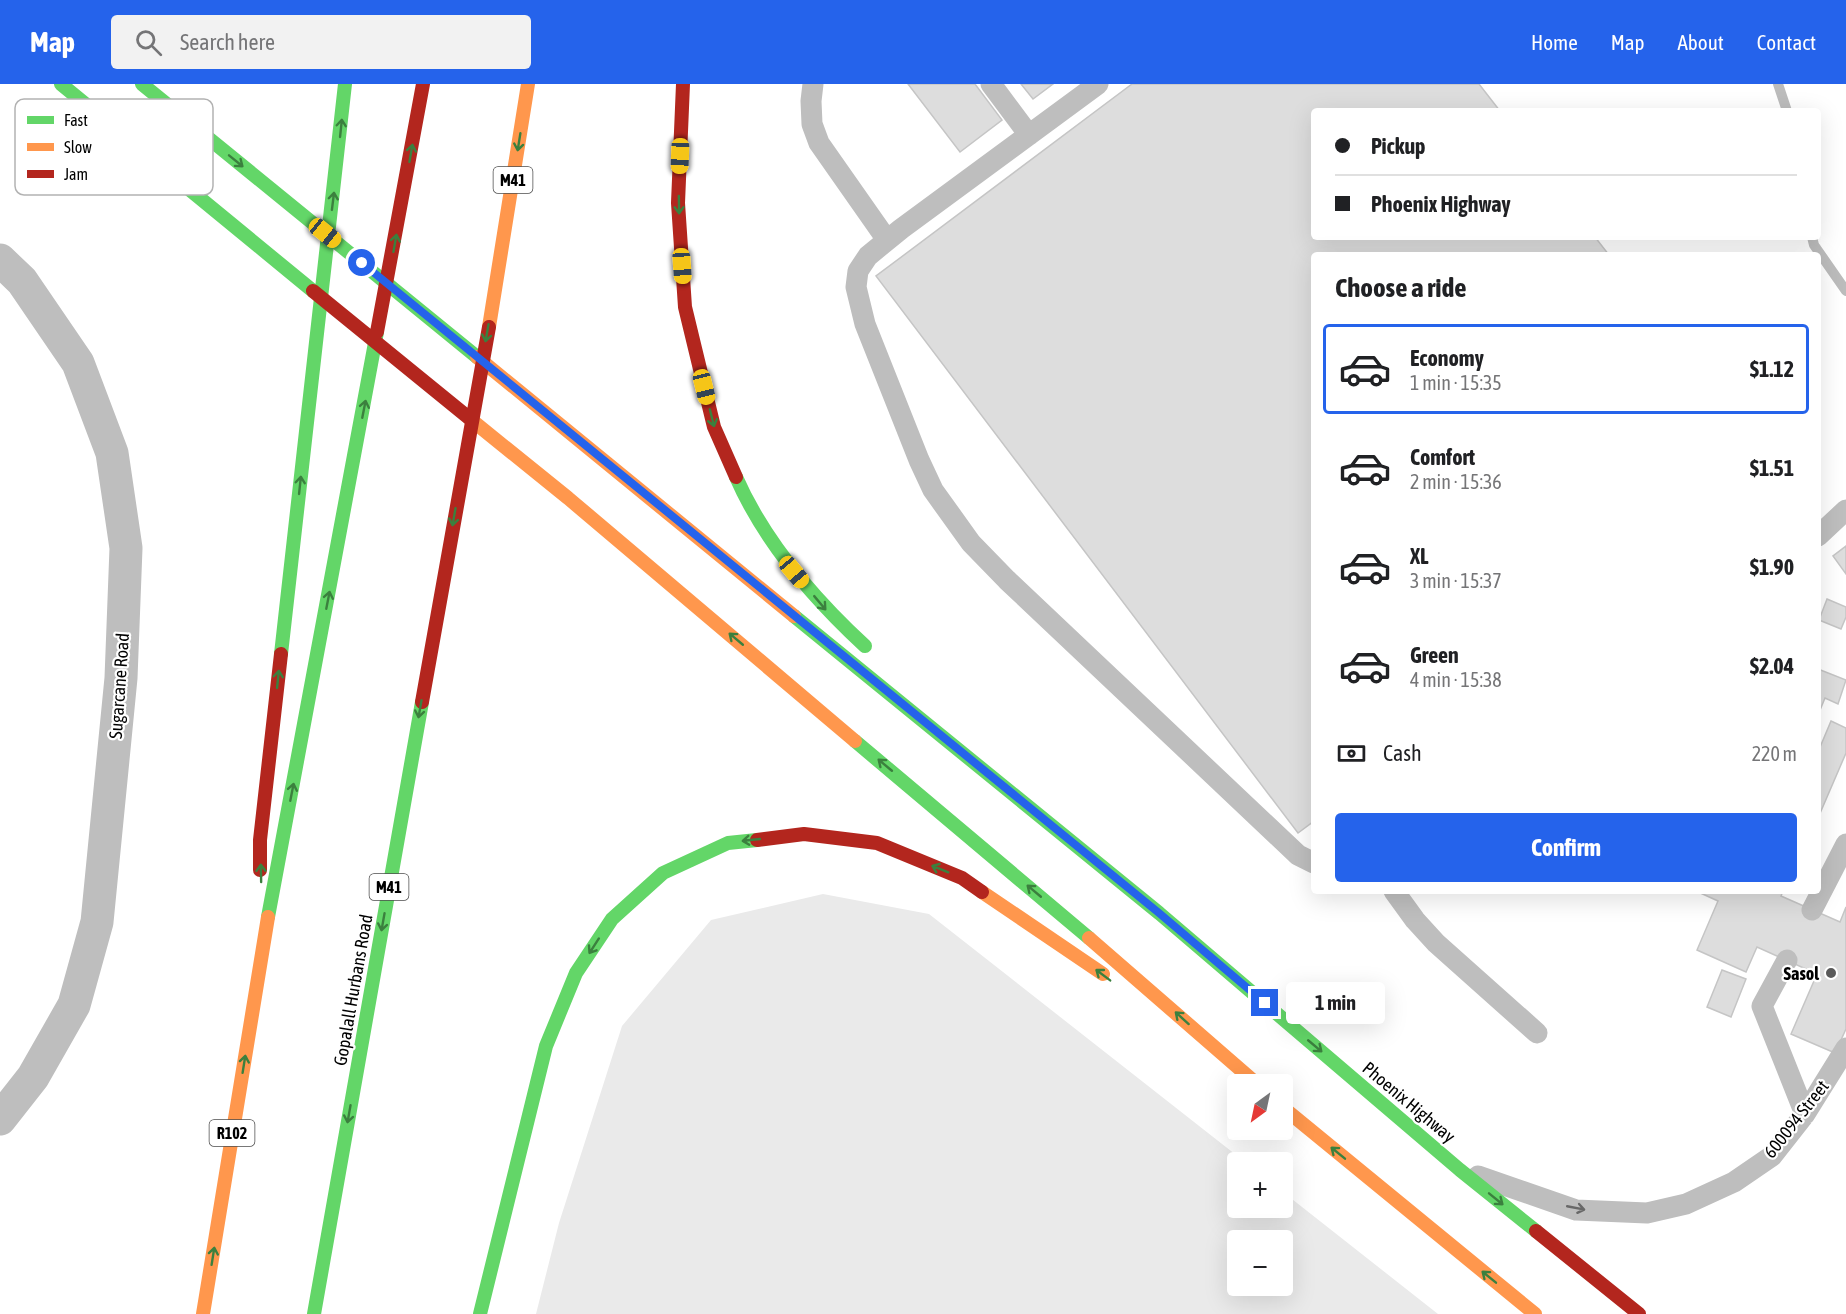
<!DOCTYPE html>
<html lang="en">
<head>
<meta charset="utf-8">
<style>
	body { margin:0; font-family:"Asap Condensed",sans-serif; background:#f2f2f2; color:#202124; height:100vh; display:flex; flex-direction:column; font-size:22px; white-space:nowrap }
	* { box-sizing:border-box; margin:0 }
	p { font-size:20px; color:#757577 }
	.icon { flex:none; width:33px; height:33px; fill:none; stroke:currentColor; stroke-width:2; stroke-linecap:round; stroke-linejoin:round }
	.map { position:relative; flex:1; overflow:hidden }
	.drawer { position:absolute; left:1311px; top:168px; width:510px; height:642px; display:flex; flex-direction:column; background:#fff; border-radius:6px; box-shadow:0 6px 24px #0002 }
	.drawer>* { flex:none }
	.banner { position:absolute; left:1311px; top:24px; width:510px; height:132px; border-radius:6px; box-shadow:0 6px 24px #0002; display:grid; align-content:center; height:132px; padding:0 24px; background:#fff }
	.needle { width:39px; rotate:213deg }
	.fabs { position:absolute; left:1227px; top:990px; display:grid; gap:12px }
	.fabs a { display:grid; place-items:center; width:66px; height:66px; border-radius:6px; background:#fff; box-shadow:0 6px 24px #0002; font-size:30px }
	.end { position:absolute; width:27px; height:27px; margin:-14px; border:8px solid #2563eb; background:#fff; box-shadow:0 0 0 3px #fff }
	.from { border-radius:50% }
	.bubble { position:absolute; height:42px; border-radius:6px; background:#fff; box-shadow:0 6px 24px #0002; font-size:20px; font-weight:700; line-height:42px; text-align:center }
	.car { position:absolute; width:18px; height:36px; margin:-18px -9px; border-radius:8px; box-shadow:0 0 4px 2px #0007; background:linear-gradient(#f5c518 24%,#345 0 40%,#f5c518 0 76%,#345 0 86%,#f5c518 0) }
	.banner b { display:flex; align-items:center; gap:21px; height:57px; font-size:22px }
	.banner b+b { border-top:2px solid #e0e0e0 }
	.banner i { width:15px; height:15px; background:#202124 }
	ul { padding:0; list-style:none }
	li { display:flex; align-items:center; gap:18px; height:90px; margin:0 12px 9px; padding:0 12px; border:3px solid transparent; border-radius:6px }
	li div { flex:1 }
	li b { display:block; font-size:22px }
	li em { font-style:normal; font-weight:700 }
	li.on { border-color:#2563eb }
	li>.icon { width:54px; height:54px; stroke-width:1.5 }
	h2 { padding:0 24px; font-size:27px; line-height:72px }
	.pay { display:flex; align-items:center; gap:15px; height:66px; padding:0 24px; font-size:22px }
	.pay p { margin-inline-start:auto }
	.action { display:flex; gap:12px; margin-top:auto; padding:12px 24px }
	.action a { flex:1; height:69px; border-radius:6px; background:#2563eb; color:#fff; font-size:24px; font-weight:700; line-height:69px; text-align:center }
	header { display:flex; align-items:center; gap:36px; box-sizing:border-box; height:84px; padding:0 30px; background:#2563eb; color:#fff }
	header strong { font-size:28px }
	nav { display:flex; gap:33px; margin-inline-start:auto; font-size:21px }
	.search { width:420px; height:54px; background:#f2f2f2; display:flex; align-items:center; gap:15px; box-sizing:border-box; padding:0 21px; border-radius:6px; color:#757577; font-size:22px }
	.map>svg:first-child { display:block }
</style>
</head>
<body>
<header>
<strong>Map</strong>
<div class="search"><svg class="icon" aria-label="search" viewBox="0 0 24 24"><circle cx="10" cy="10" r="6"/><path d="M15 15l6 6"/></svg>Search here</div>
<nav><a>Home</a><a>Map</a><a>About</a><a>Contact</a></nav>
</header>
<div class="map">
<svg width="1846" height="1230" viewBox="0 0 1846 1230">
	<rect width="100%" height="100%" fill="#fff"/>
	<path fill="#eaeaea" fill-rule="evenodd" d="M823,810L929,830L1245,1078H1238V1124H1282L1283,1108L1438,1230H536L559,1139L622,942L711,836ZM1238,1156H1282V1202H1238Z"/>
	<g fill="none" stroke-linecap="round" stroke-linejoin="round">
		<path stroke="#bcbcbc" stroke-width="10" d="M1778,0L1787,27
			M1812,153L1814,161L1846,207"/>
	</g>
	<path fill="#ddd" stroke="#c5c5c5" stroke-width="1.5" d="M908,0H975L1002,36L960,68Z
		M1021,0H1053L1033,15Z
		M1132,0H1479L1500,27H1314V153H1595L1609,171H1314V737L1298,749L876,192Z
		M1846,462V490L1833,472Z
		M1827,515L1846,523V533L1841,545L1819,536Z
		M1818,585L1846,596L1838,620L1825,614L1818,631Z
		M1831,637L1846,644V669L1818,734V668Z
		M1696,807H1783L1781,812L1840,838L1846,823V945L1835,969L1791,950L1817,890L1757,863L1746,888L1697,866L1718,817Z
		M1722,886L1746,895L1731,933L1707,923Z"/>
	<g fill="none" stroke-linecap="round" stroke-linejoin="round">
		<path stroke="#bebebe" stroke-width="21" d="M813,0L811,17L812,40L819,59L887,156
			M991,0L1029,51
			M1098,0L901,145L868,172L858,187L856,203L865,240L919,376L933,406L971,459L1007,496L1298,771L1314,779
			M1818,452L1846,426
			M1394,807L1415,836L1436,859L1537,949
			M1812,826L1846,760
			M1787,876L1762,922L1805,1030
			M1478,1092L1576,1126L1647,1129L1686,1120L1734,1098L1772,1072L1805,1030L1846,964"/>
		<path stroke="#bebebe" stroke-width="33" d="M0,176L22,197L78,279L112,369L126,464L121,594L97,838L74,921L33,993L0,1035"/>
		<path stroke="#63d668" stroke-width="14" d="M61,0L313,207
			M142,0L477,273
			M736,393C765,459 813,514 865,562
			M794,532L1159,829
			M281,570L345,0
			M855,657L1089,854
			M1159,829L1460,1086L1536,1147
			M268,833L377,248
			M314,1230L422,618
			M480,1230L546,962L576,889L612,835L663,789L728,759L757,756"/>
		<path stroke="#ff974d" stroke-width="14" d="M489,243L528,0
			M477,273L794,532
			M469,334L568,414L855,657
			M982,808L1103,890
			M1089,854L1257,1000
			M1286,1026L1535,1230
			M203,1230L268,833"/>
		<path stroke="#b3261e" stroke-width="14" d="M683,0L678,119L685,223L714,343L736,393
			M313,207L469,334
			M377,248L423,0
			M422,618L489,243
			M757,756L804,750L877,759L962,794L982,808
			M260,786V756L281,570
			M1282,1023L1286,1026
			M1536,1147L1639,1230"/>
	</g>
	<defs><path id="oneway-shaft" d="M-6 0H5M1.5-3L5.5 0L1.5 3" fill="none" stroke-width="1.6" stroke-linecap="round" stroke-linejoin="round" transform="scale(1.5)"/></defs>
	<g stroke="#3b803e">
		<use href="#oneway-shaft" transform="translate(341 44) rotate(-84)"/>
		<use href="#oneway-shaft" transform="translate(519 58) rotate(99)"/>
		<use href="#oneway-shaft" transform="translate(411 69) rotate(-80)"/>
		<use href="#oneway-shaft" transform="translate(236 77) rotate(39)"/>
		<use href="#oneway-shaft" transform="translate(333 117) rotate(-83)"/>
		<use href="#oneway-shaft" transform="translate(679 121) rotate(89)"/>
		<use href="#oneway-shaft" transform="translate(395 159) rotate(-80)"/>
		<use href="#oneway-shaft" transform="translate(487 249) rotate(100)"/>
		<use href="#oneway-shaft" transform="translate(364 325) rotate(-79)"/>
		<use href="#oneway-shaft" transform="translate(712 334) rotate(76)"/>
		<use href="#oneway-shaft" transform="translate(300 401) rotate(-84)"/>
		<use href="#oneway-shaft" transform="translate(454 433) rotate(100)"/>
		<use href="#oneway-shaft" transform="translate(328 516) rotate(-79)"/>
		<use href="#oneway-shaft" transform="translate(820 519) rotate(50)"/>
		<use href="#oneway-shaft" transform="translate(736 555) rotate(-140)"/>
		<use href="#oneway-shaft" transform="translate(278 595) rotate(-84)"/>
		<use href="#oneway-shaft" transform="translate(420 625) rotate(100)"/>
		<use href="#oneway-shaft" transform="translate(885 681) rotate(-140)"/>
		<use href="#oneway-shaft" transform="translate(292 708) rotate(-79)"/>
		<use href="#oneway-shaft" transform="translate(751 756) rotate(174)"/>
		<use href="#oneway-shaft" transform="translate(940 785) rotate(-158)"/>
		<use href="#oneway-shaft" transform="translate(261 789) rotate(-91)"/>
		<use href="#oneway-shaft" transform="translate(1034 807) rotate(-140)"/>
		<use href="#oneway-shaft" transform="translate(383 838) rotate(100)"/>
		<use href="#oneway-shaft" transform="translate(594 862) rotate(123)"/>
		<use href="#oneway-shaft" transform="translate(1103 891) rotate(-143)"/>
		<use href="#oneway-shaft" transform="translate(1182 934) rotate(-138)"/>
		<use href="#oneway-shaft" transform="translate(1315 962) rotate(40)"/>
		<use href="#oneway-shaft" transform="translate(244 980) rotate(-81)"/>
		<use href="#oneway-shaft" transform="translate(349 1030) rotate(100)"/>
		<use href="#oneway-shaft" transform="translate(1338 1069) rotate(-141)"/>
		<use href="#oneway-shaft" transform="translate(1496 1115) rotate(39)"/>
		<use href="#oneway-shaft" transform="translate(213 1172) rotate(-81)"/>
		<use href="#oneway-shaft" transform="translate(1489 1193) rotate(-141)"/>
	</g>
	<use stroke="#686868" href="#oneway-shaft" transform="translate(1576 1124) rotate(11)"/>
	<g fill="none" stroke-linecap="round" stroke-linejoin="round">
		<path stroke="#2563eb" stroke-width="8" d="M362,179L1159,829L1265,919"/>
	</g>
	<circle fill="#595959" stroke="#fff" stroke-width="2" cx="1831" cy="889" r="6"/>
	<g text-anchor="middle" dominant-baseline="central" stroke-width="4.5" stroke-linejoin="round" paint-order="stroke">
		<g fill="#fff" stroke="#4c4c4c" stroke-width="1.5">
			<rect x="493.5" y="83" width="39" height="26" rx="4.5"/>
			<rect x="369.5" y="790" width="39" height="26" rx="4.5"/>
			<rect x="209.5" y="1036" width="45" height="26" rx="4.5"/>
		</g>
		<g font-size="16" font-weight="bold" fill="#000">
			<text x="513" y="96">M41</text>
			<text x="389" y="803">M41</text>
			<text x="232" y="1049">R102</text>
		</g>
		<g font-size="18" fill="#000" stroke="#fff">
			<text transform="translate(119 602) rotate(-86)">Sugarcane Road</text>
			<text transform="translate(353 906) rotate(-80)">Gopalall Hurbans Road</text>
			<text transform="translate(1409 1018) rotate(40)">Phoenix Highway</text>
			<text transform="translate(1796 1035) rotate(-52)">600094 Street</text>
		</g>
		<g font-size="18" font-weight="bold" fill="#000" stroke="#fff" text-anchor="end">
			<text x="1819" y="889">Sasol</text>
		</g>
	</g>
	<rect x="15" y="15" width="198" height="96" rx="9" fill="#fff" stroke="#b2b2b2" stroke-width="1.5"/>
	<rect x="27" y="32" width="27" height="8" fill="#63d668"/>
	<rect x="27" y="59" width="27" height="8" fill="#ff974d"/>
	<rect x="27" y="86" width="27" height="8" fill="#b3261e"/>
	<g font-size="16" fill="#000">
		<text x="64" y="42">Fast</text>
		<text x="64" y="69">Slow</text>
		<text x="64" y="96">Jam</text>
	</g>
</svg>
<div class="fabs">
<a><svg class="needle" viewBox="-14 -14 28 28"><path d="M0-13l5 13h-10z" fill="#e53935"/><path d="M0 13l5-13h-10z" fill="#757577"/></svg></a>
<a>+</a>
<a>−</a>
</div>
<i class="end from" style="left:362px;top:179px"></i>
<i class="end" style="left:1265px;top:919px"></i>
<div class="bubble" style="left:1286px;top:898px;width:99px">1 min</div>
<i class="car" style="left:680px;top:72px;rotate:182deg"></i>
<i class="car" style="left:325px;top:149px;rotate:129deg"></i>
<i class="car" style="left:682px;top:182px;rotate:176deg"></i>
<i class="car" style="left:704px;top:303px;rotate:166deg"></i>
<i class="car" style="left:794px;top:488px;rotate:140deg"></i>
<div class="banner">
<b><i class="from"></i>Pickup</b>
<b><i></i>Phoenix Highway</b>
</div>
<section class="drawer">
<h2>Choose a ride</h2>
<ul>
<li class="on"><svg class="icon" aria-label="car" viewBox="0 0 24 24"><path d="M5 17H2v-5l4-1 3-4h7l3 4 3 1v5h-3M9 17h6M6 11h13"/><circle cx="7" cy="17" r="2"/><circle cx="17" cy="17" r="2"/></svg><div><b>Economy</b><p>1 min · 15:35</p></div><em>$1.12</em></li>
<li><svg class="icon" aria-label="car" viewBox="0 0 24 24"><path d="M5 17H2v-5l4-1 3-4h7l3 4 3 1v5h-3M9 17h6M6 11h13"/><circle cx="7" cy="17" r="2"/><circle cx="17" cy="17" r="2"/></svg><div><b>Comfort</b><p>2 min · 15:36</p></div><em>$1.51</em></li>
<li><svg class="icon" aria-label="car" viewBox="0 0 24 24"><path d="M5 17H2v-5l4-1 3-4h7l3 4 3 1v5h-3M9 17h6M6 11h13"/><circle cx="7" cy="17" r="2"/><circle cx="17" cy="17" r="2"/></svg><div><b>XL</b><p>3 min · 15:37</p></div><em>$1.90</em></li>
<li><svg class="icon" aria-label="car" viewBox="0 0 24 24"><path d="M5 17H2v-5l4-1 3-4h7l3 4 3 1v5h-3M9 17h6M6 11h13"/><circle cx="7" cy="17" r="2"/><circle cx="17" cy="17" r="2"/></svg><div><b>Green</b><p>4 min · 15:38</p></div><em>$2.04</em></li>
</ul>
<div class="pay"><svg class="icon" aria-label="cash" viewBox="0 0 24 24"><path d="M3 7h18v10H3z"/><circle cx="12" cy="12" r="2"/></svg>Cash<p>220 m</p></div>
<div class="action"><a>Confirm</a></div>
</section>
</div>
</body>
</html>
